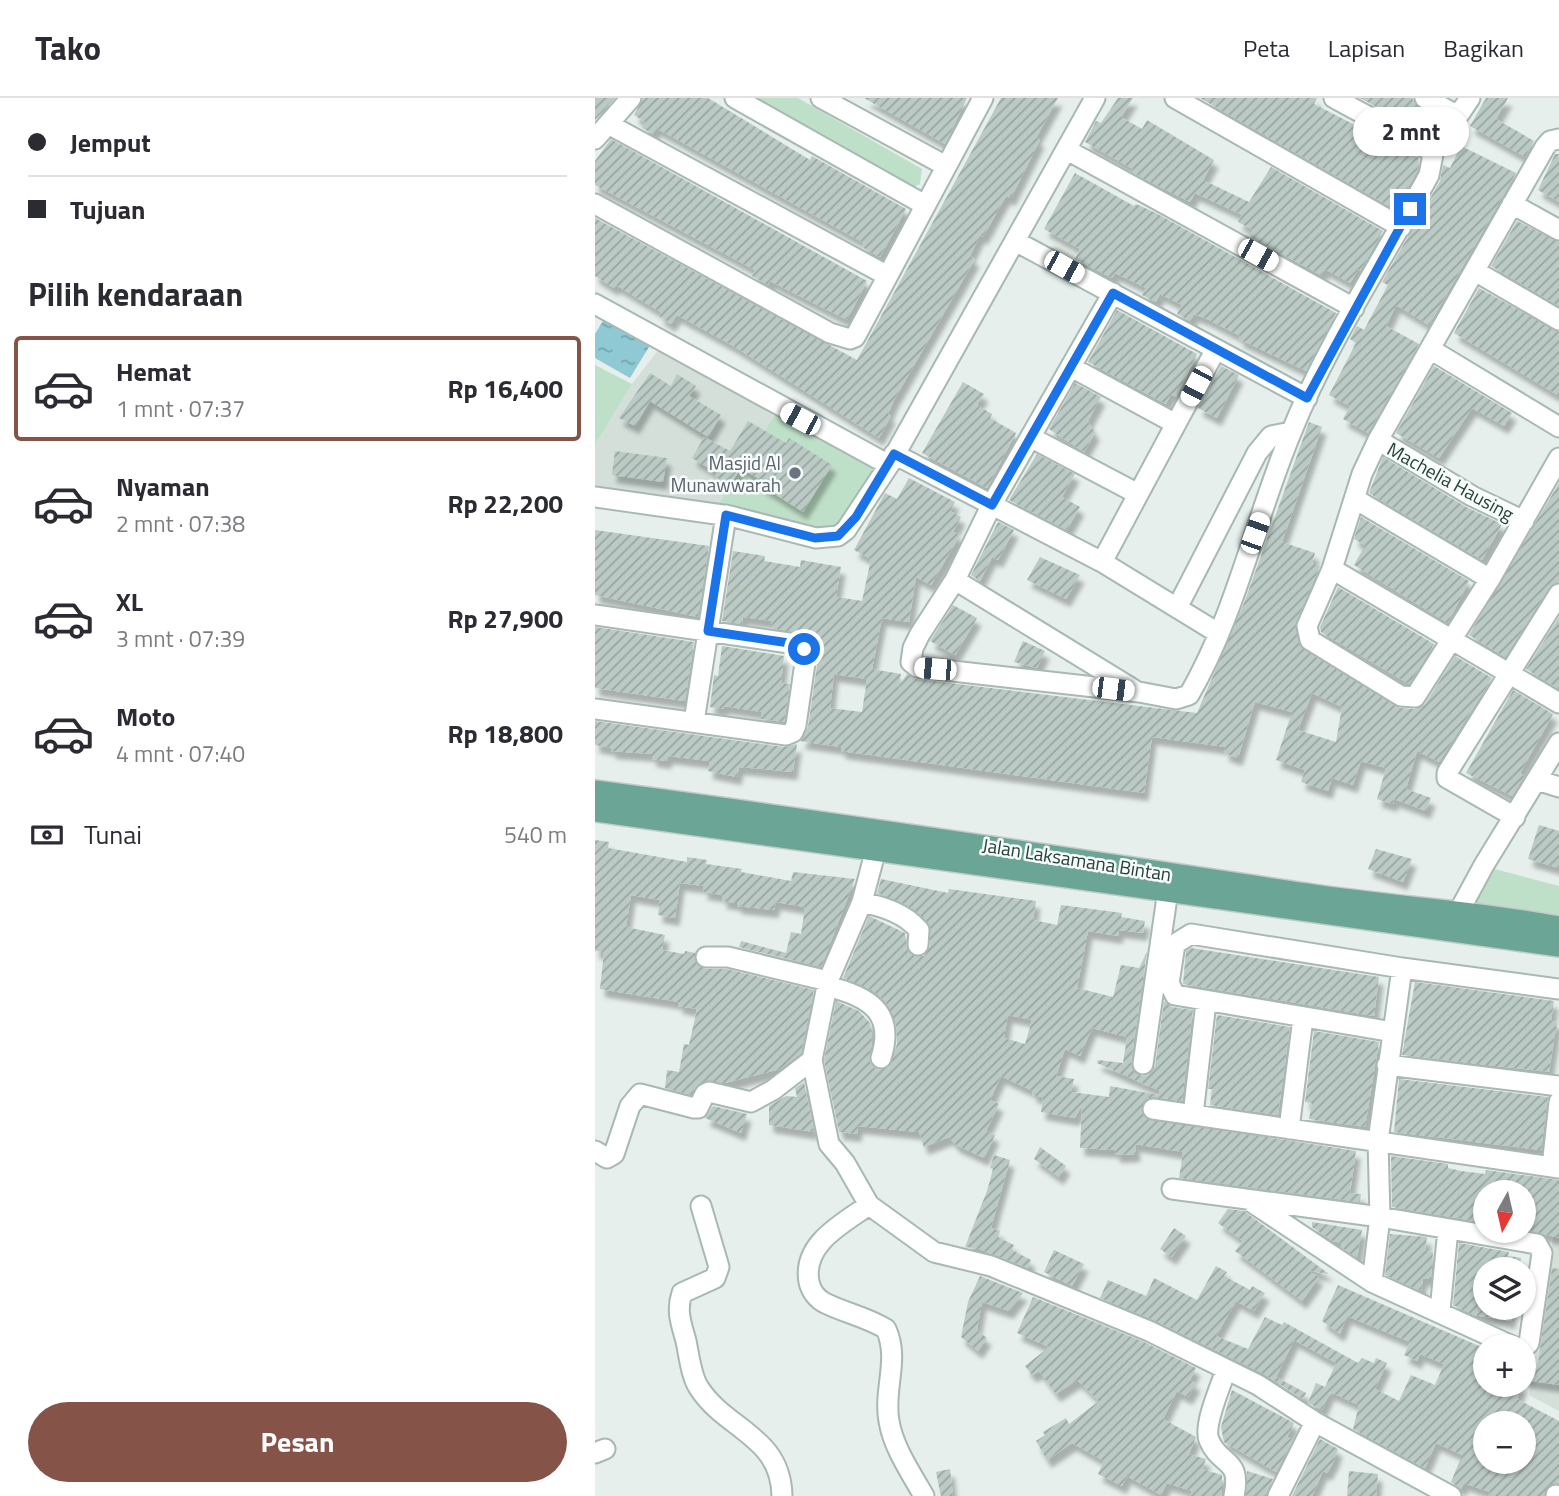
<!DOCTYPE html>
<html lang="id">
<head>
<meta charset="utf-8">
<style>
	body { margin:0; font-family:"Titillium Web",sans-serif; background:#f7f7f7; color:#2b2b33; height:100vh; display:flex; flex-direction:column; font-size:26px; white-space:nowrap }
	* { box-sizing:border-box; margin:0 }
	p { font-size:23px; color:#7c7c81 }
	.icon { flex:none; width:38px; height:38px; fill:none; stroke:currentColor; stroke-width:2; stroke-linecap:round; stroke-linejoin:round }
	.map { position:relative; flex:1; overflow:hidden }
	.sheet { display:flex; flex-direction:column; background:#fff; width:595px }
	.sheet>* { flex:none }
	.banner { display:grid; align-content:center; height:154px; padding:0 28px; background:#fff }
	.needle { width:46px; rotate:188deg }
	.controls { position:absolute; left:878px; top:1082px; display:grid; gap:14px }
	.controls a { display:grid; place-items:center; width:63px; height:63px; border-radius:50%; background:#fff; box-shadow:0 2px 5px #0004; font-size:35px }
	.end { position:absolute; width:32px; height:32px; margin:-16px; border:9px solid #1a73e8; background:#fff; box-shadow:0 0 0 4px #fff }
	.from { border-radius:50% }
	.bubble { position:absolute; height:49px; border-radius:24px; background:#fff; box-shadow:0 2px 5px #0004; font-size:23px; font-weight:700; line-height:49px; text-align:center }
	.car { position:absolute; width:21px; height:42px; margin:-21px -10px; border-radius:9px; box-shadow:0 0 5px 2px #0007; background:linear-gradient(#fff 24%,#345 0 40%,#fff 0 76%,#345 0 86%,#fff 0) }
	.banner b { display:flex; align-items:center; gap:24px; height:66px; font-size:26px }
	.banner b+b { border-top:2px solid #e1e1e2 }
	.banner i { width:18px; height:18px; background:#2b2b33 }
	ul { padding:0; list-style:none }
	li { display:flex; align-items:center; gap:21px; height:105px; margin:0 14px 10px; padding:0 14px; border:4px solid transparent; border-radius:7px }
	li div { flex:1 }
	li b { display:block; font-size:26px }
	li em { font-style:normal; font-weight:700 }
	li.active { border-color:#855347 }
	li>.icon { width:63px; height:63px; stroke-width:1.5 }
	h2 { padding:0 28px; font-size:32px; line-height:84px }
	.pay { display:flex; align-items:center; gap:18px; height:77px; padding:0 28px; font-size:26px }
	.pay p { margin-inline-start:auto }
	.cta { display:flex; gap:14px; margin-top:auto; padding:14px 28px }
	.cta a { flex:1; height:80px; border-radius:42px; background:#855347; color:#fff; font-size:28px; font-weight:700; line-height:80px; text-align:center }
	header { display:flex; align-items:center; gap:42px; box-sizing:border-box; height:98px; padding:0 35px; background:#fff; border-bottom:2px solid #e1e1e2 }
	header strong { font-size:33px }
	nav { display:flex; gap:38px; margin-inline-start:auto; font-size:24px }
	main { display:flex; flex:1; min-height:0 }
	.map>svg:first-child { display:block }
</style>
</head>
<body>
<header>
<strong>Tako</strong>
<nav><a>Peta</a><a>Lapisan</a><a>Bagikan</a></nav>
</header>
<main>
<section class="sheet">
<div class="banner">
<b><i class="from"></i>Jemput</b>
<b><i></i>Tujuan</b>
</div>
<h2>Pilih kendaraan</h2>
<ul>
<li class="active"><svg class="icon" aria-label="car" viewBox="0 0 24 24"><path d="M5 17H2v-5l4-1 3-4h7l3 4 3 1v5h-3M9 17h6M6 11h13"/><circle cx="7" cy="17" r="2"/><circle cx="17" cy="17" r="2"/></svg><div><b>Hemat</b><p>1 mnt · 07:37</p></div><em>Rp 16,400</em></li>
<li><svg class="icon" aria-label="car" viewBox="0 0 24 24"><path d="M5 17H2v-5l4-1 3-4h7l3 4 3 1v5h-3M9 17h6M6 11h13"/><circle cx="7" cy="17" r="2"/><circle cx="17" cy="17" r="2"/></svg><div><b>Nyaman</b><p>2 mnt · 07:38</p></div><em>Rp 22,200</em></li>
<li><svg class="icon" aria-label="car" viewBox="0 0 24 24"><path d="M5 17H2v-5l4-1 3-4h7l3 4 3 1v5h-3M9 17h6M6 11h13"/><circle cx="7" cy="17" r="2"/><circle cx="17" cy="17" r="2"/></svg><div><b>XL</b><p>3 mnt · 07:39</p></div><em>Rp 27,900</em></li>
<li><svg class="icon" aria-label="car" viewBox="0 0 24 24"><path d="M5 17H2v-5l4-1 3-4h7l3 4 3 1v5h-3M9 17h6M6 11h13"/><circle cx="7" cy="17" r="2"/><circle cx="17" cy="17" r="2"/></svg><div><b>Moto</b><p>4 mnt · 07:40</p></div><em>Rp 18,800</em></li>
</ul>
<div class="pay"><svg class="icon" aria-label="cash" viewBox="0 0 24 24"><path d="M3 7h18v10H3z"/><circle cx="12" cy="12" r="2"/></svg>Tunai<p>540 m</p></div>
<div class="cta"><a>Pesan</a></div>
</section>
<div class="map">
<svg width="964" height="1398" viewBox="0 0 964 1398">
	<defs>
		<pattern id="water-ripples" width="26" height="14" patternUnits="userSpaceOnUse" patternTransform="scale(1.75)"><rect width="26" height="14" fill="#8ec9d4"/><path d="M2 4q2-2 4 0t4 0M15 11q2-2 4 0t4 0" fill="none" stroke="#74a5ad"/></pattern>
		<pattern id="building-hatch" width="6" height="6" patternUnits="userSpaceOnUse" patternTransform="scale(1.75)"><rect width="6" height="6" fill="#bbcac4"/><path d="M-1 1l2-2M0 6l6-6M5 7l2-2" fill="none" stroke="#98a6a0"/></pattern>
		<filter id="shadow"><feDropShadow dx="4.5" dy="8" stdDeviation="2" flood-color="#0004"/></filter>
	</defs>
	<rect width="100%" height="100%" fill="#e6efeb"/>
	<path fill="#d4dfda" d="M67,247L182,313L118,415L0,399V347L37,286Z
		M963,1108H964V1313L934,1297Z"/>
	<path fill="#bfe0c8" d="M155,0H203L327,71L325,86L314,91Z
		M0,267L37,286L0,347Z
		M182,313L282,363L247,426L215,437L207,425L118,415Z
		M888,768L964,788V837L862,823Z"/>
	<path fill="url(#water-ripples)" d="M11,218L57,244L35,280L0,260V236Z"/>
	<path fill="url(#building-hatch)" fill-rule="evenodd" filter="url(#shadow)" d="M0,0H20L0,22Z
		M48,0H113L215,62L217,58L311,111L285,159L267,149L269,145L61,30L58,36L47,30L50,24L39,17Z
		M269,0H372L350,46Z
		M406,0H463L441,40L445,42L416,100L411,98L388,139L385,137L375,158L380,161L299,302L293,316L296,318L284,340L140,249L82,217L76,226L64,218L67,215L21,187L19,190L0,178V120L262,262Z
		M523,0H538L526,19L547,31L552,22L619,62L608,82L654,104L676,69L788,133L765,173L763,171L755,185L730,171L726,177L655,139L658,132L643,124L647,117L600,95L595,104L536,74L538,71L490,44L501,23L506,25Z
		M605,0H722L719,6L824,60L822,73L801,112Z
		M765,0H817L824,10L852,25L845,38L812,20L810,24Z
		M891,0H913L901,21L939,43L930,59L875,28Z
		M16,41L272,183L252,222L175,183L173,187L157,178L160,172L0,87V63Z
		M866,48L921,75L834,227L801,207L791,228L824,246L773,335L748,321L755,308L734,297L761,245L755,241L762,228L769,232L793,187L787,184L845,83L848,67L855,70Z
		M960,56H964V104L943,92Z
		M480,75L539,108L541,106L561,115L741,215L711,273L644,241L645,238L612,221L599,216L595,223L582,216L587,207L565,196L561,204L547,197L551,190L520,175L517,180L480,161L485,151L449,131Z
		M922,123L964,144V208L896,168Z
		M884,190L964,234V298L859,235Z
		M522,212L602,256L581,299L576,296L571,306L493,264Z
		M626,268L644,277L622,320L603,310Z
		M839,268L917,315L909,328L877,310L844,360L801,335Z
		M55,275L76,288L82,276L101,288L94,298L126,317L113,339L55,303L40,328L24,320Z
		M368,284L389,296L382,307L397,316L395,320L421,335L392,390L327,355Z
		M480,285L506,299L493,323L500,335L489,354L454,331Z
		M153,323L191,345L194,340L237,367L208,414L165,387L167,383L146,370L135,387L120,378L122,375L97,360L109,339L135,353Z
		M714,324L727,329L687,444L720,455L717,465L725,468L701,524L705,549L805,610L820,611L830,606L860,558L897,580L844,664L822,653L811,691L836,700L831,713L799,701L798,706L782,701L791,670L766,663L758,687L737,680L733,693L706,684L710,672L681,662L697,614L660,604L643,660L629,655L631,649L557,639L549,695L246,653V649L205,643L213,629L223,560L215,538L176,530L177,523L148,519L147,526L127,523L138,453L170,458L169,463L205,469L206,462L246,469L241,499L267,503L276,461L259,452L290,395L302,401L314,380L360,404L355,413L366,419L358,434L365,437L336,487L321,479L314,524L287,520L277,571L306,576L303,590L312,576L321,581L602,615L649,505ZM239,576L272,581L267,614L235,610ZM717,595L747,609L741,644L703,632Z
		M20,353L72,360L68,384L17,377Z
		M442,356L480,376L467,399L485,409L472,432L414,402Z
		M788,359L871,409L907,426L887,462L774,395Z
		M964,385V484L954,490L910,559L874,537Z
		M766,419L874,483L853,525L759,467L770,447L759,441Z
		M403,424L419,432L403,462L397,459L385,483L376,477Z
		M0,432L114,448L103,519L0,497Z
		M445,459L485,477L471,501L432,482Z
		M743,489L839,546L814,586L726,534L725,529Z
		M358,507L382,520L360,557L335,543Z
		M964,519V591L931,571Z
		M0,529L99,544L90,603L0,590Z
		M428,543L450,553L442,570L419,564Z
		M127,548L189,558L186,585L195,586L189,624L166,621L167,614L129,608L128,611L115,609L119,577L123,578Z
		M918,592L958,616L925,675L929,678L917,698L871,675Z
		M0,623L189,649L202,646L198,674L144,669L142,679L113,673L115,663L73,658L72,663L57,661V656L16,653L17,650L0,647Z
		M944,727L964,733V770L933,761Z
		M0,742L14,744L13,750L92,764V759L112,762L111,766L147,771L146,774L196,783L198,774L260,781L226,869L144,849L146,843L191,855L196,834L206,836L210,809L181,804L179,812L142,808V805L127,803L128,797L108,794L109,788L85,785L80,820L63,817L65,802L36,797L31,829L70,837L67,852L89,856L90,853L100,855L101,866L110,871H132L219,892L206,955L185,971L130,985L109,983L96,997L70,990L72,972L84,974L89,946L94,947L102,911L83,908L84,904L5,891L9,854L0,853Z
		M781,751L817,761L808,784L773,771Z
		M286,781L353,795L354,791L441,803L438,822L462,827L466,807L527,815L526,819L550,823L548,835L524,832L523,838L493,833L482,890L518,899L526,867L544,870L552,854L536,964L537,971L546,978L553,977L560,968L569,903L577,909L598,912L587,1003L553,1000L546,1010L550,1020L761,1053L755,1095L766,1096L765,1104L584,1080L588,1054L540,1046L541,1056L521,1057L520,1052L485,1050L487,1007L480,1020L446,1014L448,999L437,997L438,993L406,978L395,1002L404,1006L391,1033L400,1037L389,1060L361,1047L354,1039L329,1049L324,1034L263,1028L262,1036L244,1034L229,962L241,903L264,913L275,925L277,943L274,963L278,969L284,972L294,969L302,946L301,927L290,903L277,892L248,880L274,818L310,835L312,852L317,857L329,858L335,848L333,824L312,807L282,795ZM413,917L437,922L430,946L409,940ZM497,930L532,939L528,965L503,962L502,965L565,993L564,997L515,988L514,999L476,994L479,981L461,978L470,951L485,958Z
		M596,850L784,879L779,918L588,886L591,853Z
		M820,884L959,903L956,923L962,924L954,974L807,957Z
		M622,917L695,929L683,1017L615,1007L617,991H613Z
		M719,933L784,944L770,1029L714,1021L717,1005L710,1004Z
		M804,981L953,999L946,1052L799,1034Z
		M209,984L219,1034L174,1027V1008L191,998L202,999L200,990Z
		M118,1008L152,1016L146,1035L110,1020Z
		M445,1049L471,1068L464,1079L439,1061Z
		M399,1057L415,1062L396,1130L405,1133L403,1139L419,1147L417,1152L436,1162L433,1170L384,1151L370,1149L392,1093L398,1071L395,1070Z
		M796,1058L853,1066V1070L866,1073L890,1076L891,1072L964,1082V1140L929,1131L933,1104H929V1094H891V1125L797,1109Z
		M633,1111L649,1113L734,1176L714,1173L724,1179L707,1203L640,1153L648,1143L623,1125Z
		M717,1124L767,1132L762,1160L746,1149L747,1145L738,1143L717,1129Z
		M579,1130L591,1138L577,1159L565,1151Z
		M795,1136L832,1139L830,1153L838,1154L836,1181L828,1180L826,1193L790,1177Z
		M864,1145L914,1154L913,1158L926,1160L924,1171H891V1209H918L916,1223L879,1217L858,1207Z
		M459,1152L489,1166L477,1188L449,1174Z
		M621,1168L632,1174L629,1178L655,1192L657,1188L670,1195L659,1213L641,1203L621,1238L653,1251L670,1219L687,1227L689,1224L763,1265L767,1260L779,1265L781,1260L792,1265L780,1291L804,1303L816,1277L840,1287L849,1266L825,1256L822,1263L809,1257L815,1244L752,1218L745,1236L727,1223L743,1187L891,1251V1286H928L922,1301L964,1323V1385L954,1387L949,1398H893L895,1394L869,1385L866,1391L856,1384L867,1357L841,1345L830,1370L758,1331L764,1307L735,1294L727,1312L713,1305L721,1285L730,1289L741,1265L699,1242L681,1279L711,1295L708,1301L669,1276L559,1222L505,1200L513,1182L551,1198L559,1180L602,1202ZM891,1325H929V1337L936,1340L929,1353V1363H891Z
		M957,1170L964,1171V1287L929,1282V1266L942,1271Z
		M385,1178L428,1195L414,1213L387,1204L382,1232L392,1240L383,1253L366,1239L373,1204Z
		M438,1199L549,1244L601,1270L595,1282L601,1285L593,1299L582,1293L568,1321L601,1339L594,1356L611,1361L607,1371L627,1377V1398H595L597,1393L572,1385L566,1397L532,1378L527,1388L503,1376L509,1363L477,1345L452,1362L441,1343L450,1337L448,1334L471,1320L474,1326L504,1303L482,1282L461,1296L444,1273L437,1277L430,1268L454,1249L422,1235Z
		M637,1292L699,1325L692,1339L698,1342L681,1374L629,1344L626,1329Z
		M725,1341L743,1351L739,1363L732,1375L728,1373L717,1398H697Z
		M355,1371L358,1398H346L341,1374Z
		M652,1373L678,1381L671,1398H651Z
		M754,1373L783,1376L781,1398H752Z"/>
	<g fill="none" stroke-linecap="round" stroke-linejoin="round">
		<defs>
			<path id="minor" d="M140,0L330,107
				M226,0L351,68
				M580,0L806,129
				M830,0L856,14L865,15L875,0
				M13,26L291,177
				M0,41L36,0
				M964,41L955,43L950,49L783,342L767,376L737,471L712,528L715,542L806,598L820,599L895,481L964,360
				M472,52L759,210
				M0,106L235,235L255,241L260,239L388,0
				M917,106L964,132
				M420,143L712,300
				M880,173L964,222
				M518,195L397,406L360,482L325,536L318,550L316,564L322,569L544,594L581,601L594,597C641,516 660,421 696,335C732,245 788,162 834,77L838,56L831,50L739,0
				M0,206L294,367
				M835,251L964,329
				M476,269L581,326
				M437,340L543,396
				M783,342L877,398L929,423
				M299,356L507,464L623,535
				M0,399L135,418L221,440L243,438L251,432L294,367L500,0
				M760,401L895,481
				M507,464L621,251
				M737,471L964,605
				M360,482L538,591
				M582,510L662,355L676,338L696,334
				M0,517L201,546L209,551L211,558L201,627L198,634L191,637L0,611
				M99,624L131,417
				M942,682L964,689
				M920,719L852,680V675L964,496
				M281,751L267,804L233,883L217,962L234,1046L250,1065L274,1107L339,1154L396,1168L554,1233L663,1287L720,1324L856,1398
				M267,804C289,809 309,815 324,832L323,847
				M863,815L889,767L964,645
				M111,859H133L233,883
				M232,888C272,898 301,913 286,960
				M798,934L580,897L574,885L580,846L596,836L807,870L964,891
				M548,966L573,792
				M792,967L964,988
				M558,1011L964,1070
				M598,1017L611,904
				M694,1031L708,920
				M0,1053L12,1060L19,1056L35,1008L45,996L99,1010H103L110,996L114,994L156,1004L178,992L217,962
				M957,1069L964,1004
				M577,1091L785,1119L942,1146L947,1155L934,1245L929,1250
				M658,1105L777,1184L917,1248
				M274,1107C247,1126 207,1146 214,1184C216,1193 222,1201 230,1205C250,1215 272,1219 291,1231C305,1261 288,1292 294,1323C298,1349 316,1375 329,1398
				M106,1108L124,1169L120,1180L87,1195C81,1213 86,1225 91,1243C94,1257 96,1278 104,1290C131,1332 186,1338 187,1398
				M777,1184L785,1119L783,1043L807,870
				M845,1213L853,1131
				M631,1272C626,1287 608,1327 614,1342C625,1369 647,1359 639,1398
				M0,1355L10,1351
				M683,1398L720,1324
				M961,1398V1397"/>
			<path id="major" d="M0,693C238,724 475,761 712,796C796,809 881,813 964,829
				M0,713L964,848"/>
		</defs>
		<use href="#minor" stroke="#a8b8b2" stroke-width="23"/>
		<use href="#major" stroke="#c2cac8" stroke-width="24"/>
		<use href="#minor" stroke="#fff" stroke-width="19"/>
		<use href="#major" stroke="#6aa596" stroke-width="21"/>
	</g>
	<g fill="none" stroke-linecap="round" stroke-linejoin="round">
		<path stroke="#1a73e8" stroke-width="9" d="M209,551L201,546L113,533L131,417L220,440L243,438L261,419L299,356L397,407L518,195L712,300L815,111"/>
	</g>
	<circle fill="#6b7280" stroke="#f7fbf9" stroke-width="2.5" cx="200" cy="375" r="7"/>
	<g text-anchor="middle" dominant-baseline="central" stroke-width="5" stroke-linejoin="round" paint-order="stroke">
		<g font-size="19" fill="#5b616d" stroke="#f7fbf9" text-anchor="end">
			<text x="186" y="364">Masjid Al<tspan x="186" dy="22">Munawwarah</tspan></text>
		</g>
		<g font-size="19" fill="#24423a" stroke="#f7fbf9">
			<text transform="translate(856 383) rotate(29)">Machelia Hausing</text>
			<text transform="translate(482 761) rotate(9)">Jalan Laksamana Bintan</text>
		</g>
	</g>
</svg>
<div class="controls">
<a><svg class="needle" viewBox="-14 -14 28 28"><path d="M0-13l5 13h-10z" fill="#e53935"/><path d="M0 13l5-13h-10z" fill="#7c7c81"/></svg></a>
<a><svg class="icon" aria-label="layers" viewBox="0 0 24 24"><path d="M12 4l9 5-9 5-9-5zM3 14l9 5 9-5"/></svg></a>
<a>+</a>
<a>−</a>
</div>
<i class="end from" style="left:209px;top:551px"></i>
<i class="end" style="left:815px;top:111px"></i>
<div class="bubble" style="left:758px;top:9px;width:116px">2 mnt</div>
<i class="car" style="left:663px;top:157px;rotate:119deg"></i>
<i class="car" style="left:469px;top:169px;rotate:119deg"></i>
<i class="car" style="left:601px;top:288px;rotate:208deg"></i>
<i class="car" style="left:205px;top:321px;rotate:298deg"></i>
<i class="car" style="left:660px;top:435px;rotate:20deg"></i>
<i class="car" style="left:340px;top:571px;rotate:275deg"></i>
<i class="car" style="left:518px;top:591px;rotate:97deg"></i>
</div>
</main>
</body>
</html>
